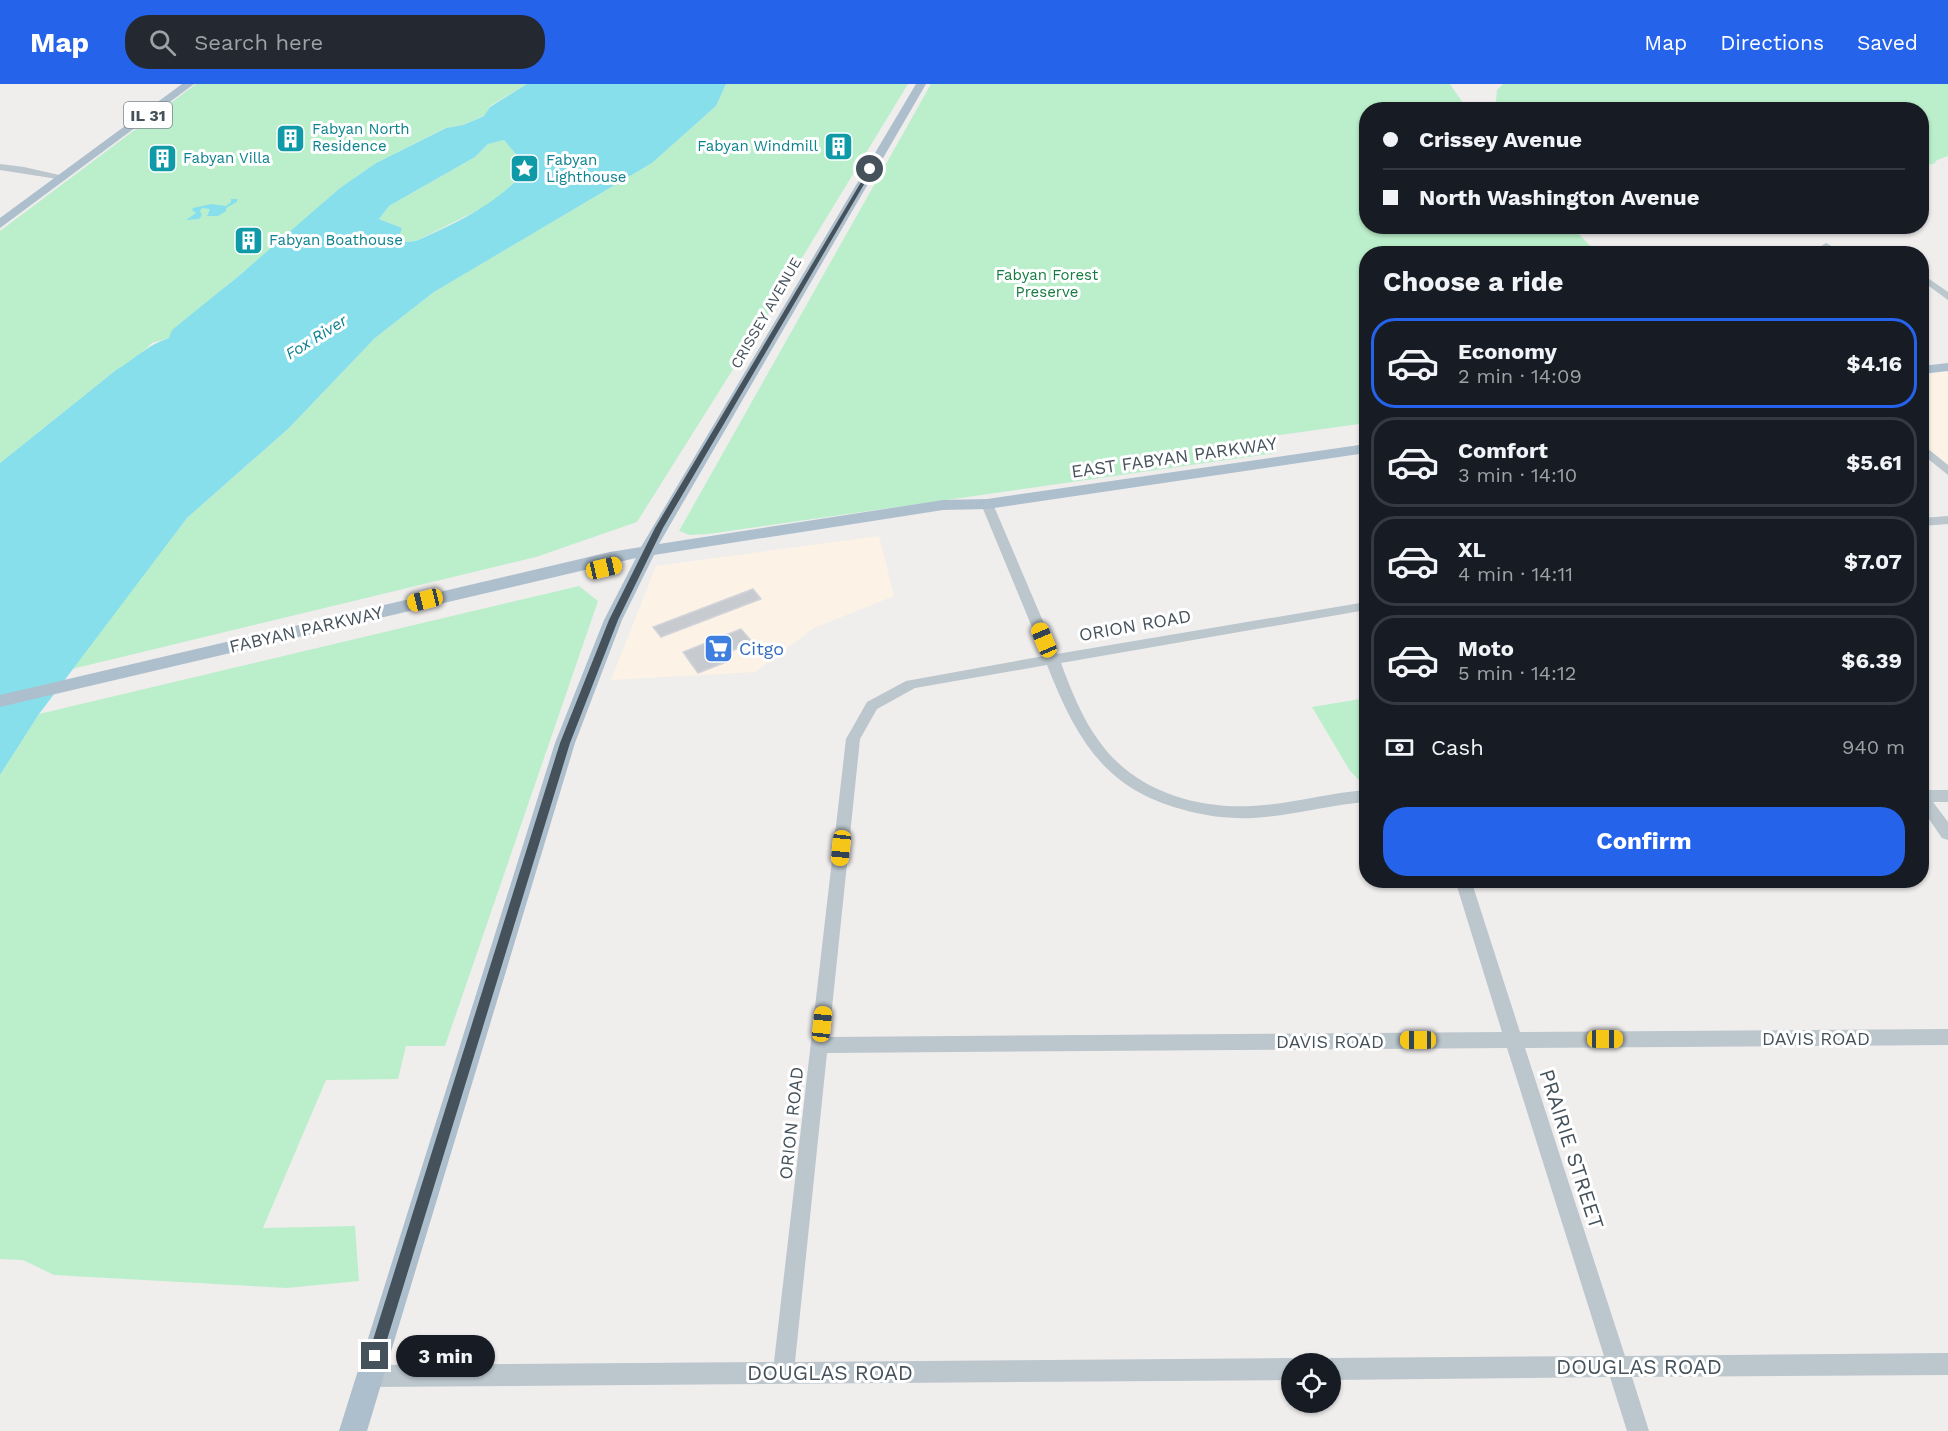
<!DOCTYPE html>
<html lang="en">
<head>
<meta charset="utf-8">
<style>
	body { margin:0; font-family:"Work Sans",sans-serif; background:#242831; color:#f1f3f6; height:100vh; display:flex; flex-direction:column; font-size:22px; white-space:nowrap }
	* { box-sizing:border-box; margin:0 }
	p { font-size:20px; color:#9ea1a6 }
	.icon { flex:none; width:33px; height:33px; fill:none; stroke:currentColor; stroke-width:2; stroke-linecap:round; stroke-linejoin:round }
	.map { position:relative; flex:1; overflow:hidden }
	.details { position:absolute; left:1359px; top:162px; width:570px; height:642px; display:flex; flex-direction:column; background:#171b24; border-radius:24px; box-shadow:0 2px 4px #0004 }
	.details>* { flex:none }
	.top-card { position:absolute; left:1359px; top:18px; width:570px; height:132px; border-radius:24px; box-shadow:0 2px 4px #0004; display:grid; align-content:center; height:132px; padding:0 24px; background:#171b24 }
	.buttons { position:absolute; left:1281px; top:1269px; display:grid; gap:12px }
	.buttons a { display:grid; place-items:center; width:60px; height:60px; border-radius:50%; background:#171b24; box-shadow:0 2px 4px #0004; font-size:30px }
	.end { position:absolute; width:27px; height:27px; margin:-14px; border:8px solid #45525b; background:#fff; box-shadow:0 0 0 3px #fff }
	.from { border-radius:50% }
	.bubble { position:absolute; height:42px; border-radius:21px; background:#171b24; box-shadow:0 2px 4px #0004; font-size:20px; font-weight:700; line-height:42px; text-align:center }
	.car { position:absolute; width:18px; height:36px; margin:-18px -9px; border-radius:8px; box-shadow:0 0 4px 2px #0007; background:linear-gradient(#f5c518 24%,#345 0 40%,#f5c518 0 76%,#345 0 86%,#f5c518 0) }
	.top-card b { display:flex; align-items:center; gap:21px; height:57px; font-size:22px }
	.top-card b+b { border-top:2px solid #363941 }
	.top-card i { width:15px; height:15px; background:#f1f3f6 }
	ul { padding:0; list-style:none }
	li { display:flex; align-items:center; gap:18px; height:90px; margin:0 12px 9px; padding:0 12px; border:3px solid #363941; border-radius:24px }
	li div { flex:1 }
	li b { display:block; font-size:22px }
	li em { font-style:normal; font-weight:700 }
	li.active { border-color:#2563eb }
	li>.icon { width:54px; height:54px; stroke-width:1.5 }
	h2 { padding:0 24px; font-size:27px; line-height:72px }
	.pay { display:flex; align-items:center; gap:15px; height:66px; padding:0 24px; font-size:22px }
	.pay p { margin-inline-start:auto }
	.cta { display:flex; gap:12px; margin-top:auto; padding:12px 24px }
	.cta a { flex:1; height:69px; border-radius:24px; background:#2563eb; color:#fff; font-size:24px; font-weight:700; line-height:69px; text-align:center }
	header { display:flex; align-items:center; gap:36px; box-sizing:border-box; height:84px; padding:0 30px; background:#2563eb; color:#fff }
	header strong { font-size:28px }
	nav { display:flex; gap:33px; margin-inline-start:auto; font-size:21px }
	.search { width:420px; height:54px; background:#242831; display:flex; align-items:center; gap:15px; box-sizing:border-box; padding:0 21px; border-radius:24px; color:#9ea1a6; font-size:22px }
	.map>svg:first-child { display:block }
</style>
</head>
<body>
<header>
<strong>Map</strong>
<div class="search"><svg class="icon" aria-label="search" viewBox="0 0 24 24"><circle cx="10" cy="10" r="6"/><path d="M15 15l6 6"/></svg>Search here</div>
<nav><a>Map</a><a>Directions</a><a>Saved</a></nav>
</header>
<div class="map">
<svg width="1948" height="1347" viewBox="0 0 1948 1347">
	<rect width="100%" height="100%" fill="#f0eded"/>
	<path fill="#fcf3e6" d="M1943,285L1948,289V385L1922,361V287Z
		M879,452L894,512L814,544L755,588L611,596L656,482Z"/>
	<path fill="#bbefcb" d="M196,0H527L490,22L485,31L463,41L445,44L376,79L340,104L268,168L227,201L169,254L152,259L136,274L116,286L0,379V147Z
		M726,0H908L769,228L637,438L536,473L72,585L187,434L289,344L375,254L434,208L652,79L716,22Z
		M931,0H1450L1467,25L1366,26V142L1572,143L1597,169L1366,170V339L1273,352L1275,369L708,450L690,451L679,447Z
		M1503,0H1948V72L1937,76L1934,80H1922V26H1495L1497,6Z
		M504,56L528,85L492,119L416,157L406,158L400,150L402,144L379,135L389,122L475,73L488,60Z
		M579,502L598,517L445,962H406L398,995L326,996L263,1144L355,1142L359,1197L287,1204L54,1191L23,1176L0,1175V691L39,630Z
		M1366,614V703L1350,687L1312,623Z"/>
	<path fill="#87dfec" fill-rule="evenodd" d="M527,0H726L716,22L652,79L434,208L375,254L289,344L187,434L39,630L0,691V379L116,286C135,275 149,260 169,254L172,246L241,190L340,104L376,79L446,44L463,41L484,32L490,23ZM504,56L528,85C493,122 462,136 416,157L406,158L400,150L402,144L379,135L389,122L475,73L488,60Z
		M231,115H237V118L226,124V127L218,132H207L210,125L202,124L200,127L202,131L199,135L186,136L196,129L192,126L193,124L211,120L226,122L231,118Z"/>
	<path fill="#c7cbd0" stroke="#d1d4d9" stroke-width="1.5" d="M753,505L761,515L661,553L653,543Z
		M741,545L753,559L723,570L729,577L698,589L683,568Z"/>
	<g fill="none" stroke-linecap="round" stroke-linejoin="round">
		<path fill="#bbc6cd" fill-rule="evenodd" d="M0,80L24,83L68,93L64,96L0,86Z
			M1826,159L1845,170H1832L1821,162Z
			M1922,190L1948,208V216L1922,197Z
			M1922,360L1948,381V391L1922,370Z
			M987,416L993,420L1057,570L1366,518V526L1061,579C1071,606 1082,634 1099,657C1133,706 1195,725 1252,722C1291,720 1328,709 1366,706V718C1329,721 1291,732 1253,734C1229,735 1204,732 1181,725C1103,704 1075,652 1047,581L915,604L877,625L860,655L829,953L1502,948L1455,796H1471L1520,948L1948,945V961L1525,964L1625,1272L1948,1269V1291L1632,1293L1649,1347H1627L1610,1293L1330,1296V1280H1322L1330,1274L1604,1272L1507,964L827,969L795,1278L1292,1274L1300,1280H1292V1296L369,1303L361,1300L358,1292L361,1284L369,1281L774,1278L846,655L867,618L906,597L1044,572L981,420Z
			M1948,432V440L1922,442V434Z
			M1922,706H1948V718H1933L1948,738V756L1942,754L1922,725Z"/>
		<path fill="#adbfcd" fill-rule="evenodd" d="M182,0H194L0,144V134Z
			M916,0H926L659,460L943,416L987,415L1366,360V369L987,425L943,426L654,471L622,536L575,659L367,1347H339L555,659L604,536L636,474L0,623V611L610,468L641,463Z
			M1948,279V287L1922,290V282Z"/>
	</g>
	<path fill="#45525b" d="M870,83L873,85L663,444L618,536L570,659L382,1272L380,1277L375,1279L370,1277L368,1272L560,659L609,536L655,444Z"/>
	<defs>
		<symbol id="building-square" viewBox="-11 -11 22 22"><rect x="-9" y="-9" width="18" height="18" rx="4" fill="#0f9aa8" stroke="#fff"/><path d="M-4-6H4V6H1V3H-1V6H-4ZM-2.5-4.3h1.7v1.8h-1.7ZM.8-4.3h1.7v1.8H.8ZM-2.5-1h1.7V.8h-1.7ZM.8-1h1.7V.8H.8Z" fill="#fff"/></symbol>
		<symbol id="sight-square" viewBox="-11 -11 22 22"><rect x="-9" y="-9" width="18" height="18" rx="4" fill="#0f9aa8" stroke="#fff"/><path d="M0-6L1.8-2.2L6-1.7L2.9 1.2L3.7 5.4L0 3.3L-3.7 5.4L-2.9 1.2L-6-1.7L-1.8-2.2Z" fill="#fff"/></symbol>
		<symbol id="supermarket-square" viewBox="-11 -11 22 22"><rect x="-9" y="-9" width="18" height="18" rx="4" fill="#3f7fe0" stroke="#fff"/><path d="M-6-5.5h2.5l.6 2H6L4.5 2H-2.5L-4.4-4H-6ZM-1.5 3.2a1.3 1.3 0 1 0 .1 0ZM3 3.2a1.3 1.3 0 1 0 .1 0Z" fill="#fff"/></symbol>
	</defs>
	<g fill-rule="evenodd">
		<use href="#building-square" x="274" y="38" width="33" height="33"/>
		<use href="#building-square" x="822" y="46" width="33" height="33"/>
		<use href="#building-square" x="146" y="58" width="33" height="33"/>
		<use href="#sight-square" x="508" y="68" width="33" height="33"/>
		<use href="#building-square" x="232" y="140" width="33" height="33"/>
		<use href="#supermarket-square" x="702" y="548" width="33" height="33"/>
	</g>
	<g text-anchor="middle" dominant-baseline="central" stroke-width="6" stroke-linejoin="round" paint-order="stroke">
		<g font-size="15" fill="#0d838f" stroke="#fff" text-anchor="start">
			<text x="312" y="45">Fabyan North<tspan x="312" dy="17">Residence</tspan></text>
			<text x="818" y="62" text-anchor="end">Fabyan Windmill</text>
			<text x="183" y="74">Fabyan Villa</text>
			<text x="546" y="76">Fabyan<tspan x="546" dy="17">Lighthouse</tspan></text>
			<text x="269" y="156">Fabyan Boathouse</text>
		</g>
		<g font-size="15" fill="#167c41" stroke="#fff">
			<text x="1047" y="191">Fabyan Forest<tspan x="1047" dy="17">Preserve</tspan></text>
		</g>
		<g font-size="15" fill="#45525b" stroke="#fff">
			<text transform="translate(766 229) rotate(-60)">CRISSEY AVENUE</text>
		</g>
		<rect fill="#fff" stroke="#7d868c" stroke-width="1.5" x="124" y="18" width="48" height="26" rx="4.5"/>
		<g font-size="16" font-weight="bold" fill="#45525b">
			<text x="148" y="31">IL 31</text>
		</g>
		<g font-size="16" font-style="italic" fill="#0d8091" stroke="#fff">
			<text transform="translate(316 253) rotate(-32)">Fox River</text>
		</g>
		<g font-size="18" fill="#45525b" stroke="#fff">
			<text transform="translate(1174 373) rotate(-8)">EAST FABYAN PARKWAY</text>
			<text transform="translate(1135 541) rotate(-10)">ORION ROAD</text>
			<text transform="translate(306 545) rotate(-13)">FABYAN PARKWAY</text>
			<text x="1816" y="954">DAVIS ROAD</text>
			<text x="1330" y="957">DAVIS ROAD</text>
			<text transform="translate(791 1039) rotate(-84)">ORION ROAD</text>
		</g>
		<g font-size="18" fill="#366cbe" stroke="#fff" text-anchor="start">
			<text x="739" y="564">Citgo</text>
		</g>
		<g font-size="21" fill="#45525b" stroke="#fff">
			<text transform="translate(1572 1065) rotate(72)">PRAIRIE STREET</text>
			<text x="1639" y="1282">DOUGLAS ROAD</text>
			<text x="830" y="1288">DOUGLAS ROAD</text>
		</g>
	</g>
</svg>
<div class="buttons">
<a><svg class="icon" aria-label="locate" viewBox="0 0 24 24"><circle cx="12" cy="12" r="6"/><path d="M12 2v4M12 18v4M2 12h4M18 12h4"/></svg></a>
</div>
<i class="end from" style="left:870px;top:85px"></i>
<i class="end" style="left:375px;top:1272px"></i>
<div class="bubble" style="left:396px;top:1251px;width:99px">3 min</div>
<i class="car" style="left:604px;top:484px;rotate:77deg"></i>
<i class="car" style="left:425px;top:516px;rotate:256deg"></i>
<i class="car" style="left:1044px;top:556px;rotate:337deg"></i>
<i class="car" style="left:841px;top:764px;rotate:186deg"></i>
<i class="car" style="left:822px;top:940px;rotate:6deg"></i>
<i class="car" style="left:1605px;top:955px;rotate:90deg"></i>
<i class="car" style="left:1418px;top:956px;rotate:270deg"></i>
<div class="top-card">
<b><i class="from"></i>Crissey Avenue</b>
<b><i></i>North Washington Avenue</b>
</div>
<section class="details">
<h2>Choose a ride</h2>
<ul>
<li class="active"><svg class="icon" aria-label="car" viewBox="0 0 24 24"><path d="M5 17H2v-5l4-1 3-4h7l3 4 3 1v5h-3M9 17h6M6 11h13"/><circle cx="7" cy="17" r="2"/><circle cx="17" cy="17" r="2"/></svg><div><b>Economy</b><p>2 min · 14:09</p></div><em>$4.16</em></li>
<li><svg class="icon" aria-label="car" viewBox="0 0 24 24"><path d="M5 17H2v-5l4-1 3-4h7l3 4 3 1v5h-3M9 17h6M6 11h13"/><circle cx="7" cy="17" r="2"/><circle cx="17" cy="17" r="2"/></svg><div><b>Comfort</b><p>3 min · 14:10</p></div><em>$5.61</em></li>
<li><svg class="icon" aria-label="car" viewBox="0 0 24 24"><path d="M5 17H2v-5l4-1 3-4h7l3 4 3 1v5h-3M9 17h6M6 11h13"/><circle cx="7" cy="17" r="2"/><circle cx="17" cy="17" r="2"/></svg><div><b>XL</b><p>4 min · 14:11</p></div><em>$7.07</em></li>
<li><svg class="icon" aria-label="car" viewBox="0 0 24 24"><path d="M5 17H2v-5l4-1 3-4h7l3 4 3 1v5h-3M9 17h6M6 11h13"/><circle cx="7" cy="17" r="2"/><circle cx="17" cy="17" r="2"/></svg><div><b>Moto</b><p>5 min · 14:12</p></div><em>$6.39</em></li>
</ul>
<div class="pay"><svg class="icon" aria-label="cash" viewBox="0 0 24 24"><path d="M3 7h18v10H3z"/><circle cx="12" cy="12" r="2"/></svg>Cash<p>940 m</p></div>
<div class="cta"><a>Confirm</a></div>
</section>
</div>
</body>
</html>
